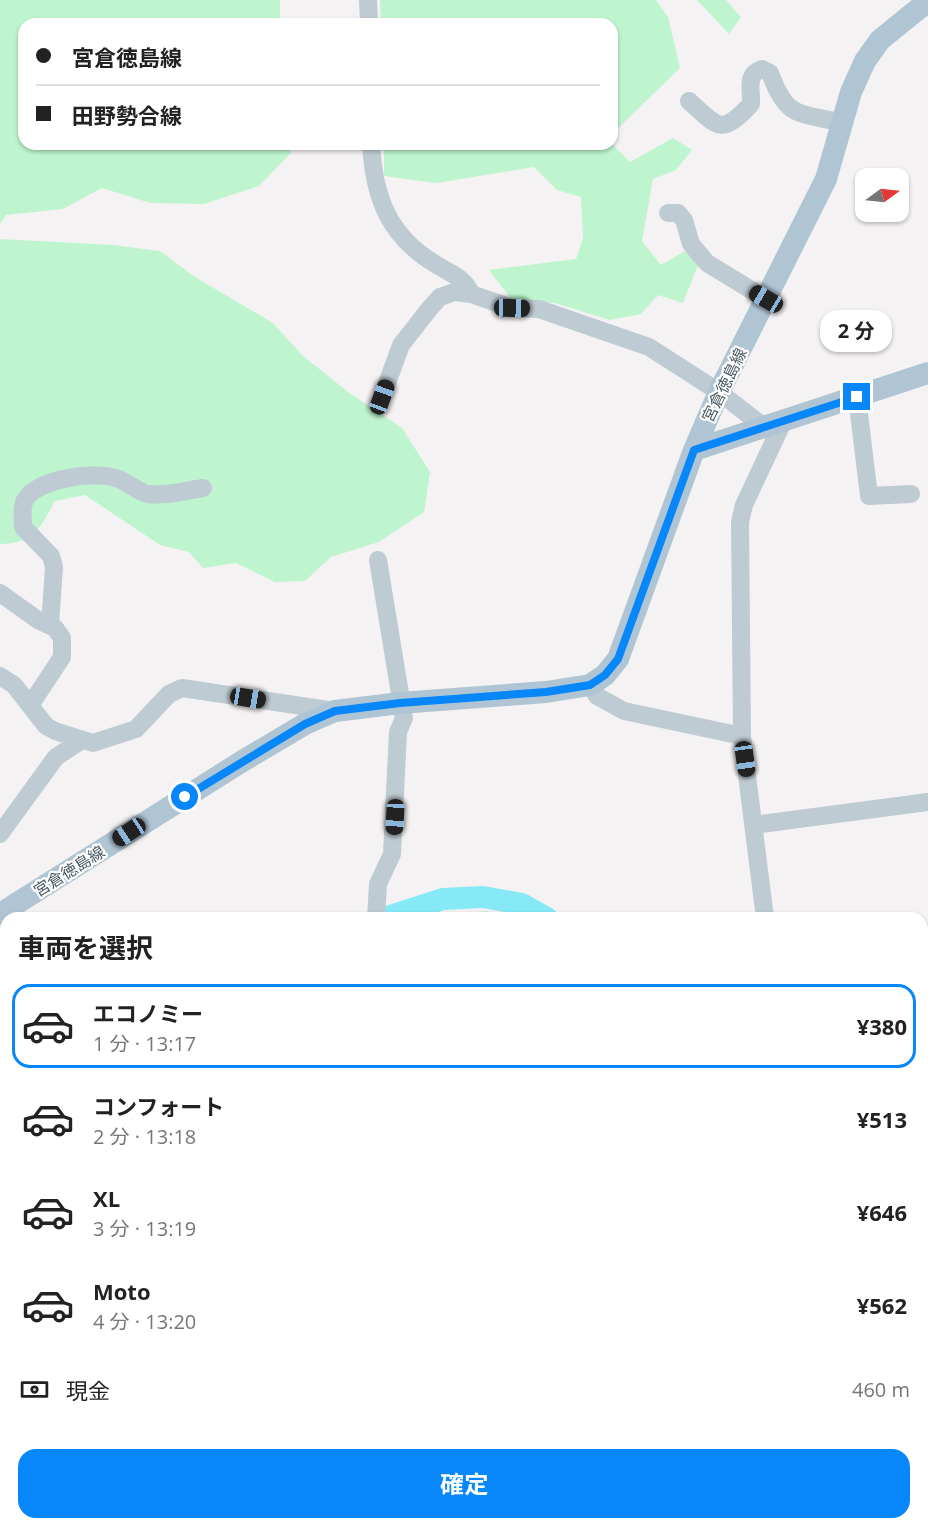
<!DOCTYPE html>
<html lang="ja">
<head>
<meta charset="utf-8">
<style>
	body { margin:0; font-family:"Open Sans","Noto Sans JP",sans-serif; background:#f6f6f6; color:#222; height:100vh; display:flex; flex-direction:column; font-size:22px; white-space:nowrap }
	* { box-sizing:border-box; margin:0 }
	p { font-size:20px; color:#767676 }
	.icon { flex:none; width:33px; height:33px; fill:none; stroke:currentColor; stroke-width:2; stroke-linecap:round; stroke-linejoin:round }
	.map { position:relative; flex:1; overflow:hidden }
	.panel { position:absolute; left:0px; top:912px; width:928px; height:618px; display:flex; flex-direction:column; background:#fff; border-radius:18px 18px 0 0; box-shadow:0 2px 4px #0004 }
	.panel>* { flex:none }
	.top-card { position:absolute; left:18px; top:18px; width:600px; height:132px; border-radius:18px; box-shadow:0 2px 4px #0004; display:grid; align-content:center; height:132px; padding:0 18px; background:#fff }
	.needle { width:39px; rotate:75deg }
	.tools { position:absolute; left:855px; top:168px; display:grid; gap:12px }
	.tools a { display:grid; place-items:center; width:54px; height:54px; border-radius:12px; background:#fff; box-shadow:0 2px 4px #0004; font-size:30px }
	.end { position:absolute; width:27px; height:27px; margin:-14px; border:8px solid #0787fa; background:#fff; box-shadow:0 0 0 3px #fff }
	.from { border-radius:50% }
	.bubble { position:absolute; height:42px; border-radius:18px; background:#fff; box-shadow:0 2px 4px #0004; font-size:20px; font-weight:700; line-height:42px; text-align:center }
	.car { position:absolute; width:18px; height:36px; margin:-18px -9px; border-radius:8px; box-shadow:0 0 4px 2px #0007; background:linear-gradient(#222 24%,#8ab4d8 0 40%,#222 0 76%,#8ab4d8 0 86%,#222 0) }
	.top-card b { display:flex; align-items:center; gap:21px; height:57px; font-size:22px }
	.top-card b+b { border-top:2px solid #e0e0e0 }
	.top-card i { width:15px; height:15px; background:#222 }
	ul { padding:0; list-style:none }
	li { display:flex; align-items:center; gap:18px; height:84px; margin:0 12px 9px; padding:0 6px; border:3px solid transparent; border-radius:18px }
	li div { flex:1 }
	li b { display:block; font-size:22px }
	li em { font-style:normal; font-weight:700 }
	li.active { border-color:#0787fa }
	li>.icon { width:54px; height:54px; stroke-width:1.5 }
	h2 { padding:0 18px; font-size:27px; line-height:72px }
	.pay { display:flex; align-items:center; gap:15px; height:66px; padding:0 18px; font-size:22px }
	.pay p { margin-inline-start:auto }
	.action { display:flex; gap:12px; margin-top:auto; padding:12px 18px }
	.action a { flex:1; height:69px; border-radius:18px; background:#0787fa; color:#fff; font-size:24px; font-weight:700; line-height:69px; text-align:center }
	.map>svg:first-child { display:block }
</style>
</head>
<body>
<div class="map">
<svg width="928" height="1530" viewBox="0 0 928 1530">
	<rect width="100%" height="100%" fill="#f5f2f3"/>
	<path fill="#bef5ce" d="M0,0H280V24H24V144H290L291,153L259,186L204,204L150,203L102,188L63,209L6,215L0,224Z
		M380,0H656L668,17L680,68L612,134V24H381Z
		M697,0H726L741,17L729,34Z
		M673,138L692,150L676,170L653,179L642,241L661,265L685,251L698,265L683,303L658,295L641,314L610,320L555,303L512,300L489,270L576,259L583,238L581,197L557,190L534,167L436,183L384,176V144H612L630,162Z
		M0,239L113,245L160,251L195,277L273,323L302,355L348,392L402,428L430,472L424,512L379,542L331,557L305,581L275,582L236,563L203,568L189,552L160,545L85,495L55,501C41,527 33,544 0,544Z
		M487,911L507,918H427L429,916Z
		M0,1233H6V1356H0Z
		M928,1279V1530H291L288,1524H922V1280Z"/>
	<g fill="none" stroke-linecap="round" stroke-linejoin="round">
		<path stroke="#87e9f6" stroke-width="22" d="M384,918L443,899L483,897L522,904L547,918
			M922,1097L928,1098"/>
		<path stroke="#bfcbd3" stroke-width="18" d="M368,0L369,24
			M689,101C719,128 721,136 751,104C752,89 745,75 762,69L770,73C787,119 798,112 842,123
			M371,144C374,198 389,237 437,265C451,274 465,278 471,294
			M668,213H678L684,220L691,244L707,263L766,299
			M382,397L401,345L430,308L440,297L454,292L471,294L512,308L539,309L649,347L719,392L764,427
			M857,397L869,496L911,494
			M0,593L38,620L55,628L62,638V657L31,704
			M50,625L54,567L51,556L23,527C23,520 21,507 25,500C38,478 97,470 119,479C129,483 138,492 148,494C166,496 184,491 203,488
			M0,676L14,685L46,726L55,731L93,743L136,729L169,694L182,688L335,711
			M590,685L597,696L624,711L742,736
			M754,825L928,802
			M0,834L56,757L82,740
			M376,918L378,884L392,854L398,732L404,718L378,560
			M765,918L742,736L740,522L744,505L783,422
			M922,1077L928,1078
			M922,1222L928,1217
			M0,1275L6,1278
			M82,1530L85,1524"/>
		<path stroke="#b0c5d3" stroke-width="22" d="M694,450L928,373
			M0,914L241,762L305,724L335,711L400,703L546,692L590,685L605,675L618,659L694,450L719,392L826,179L851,92L865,61L880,40L928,1"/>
	</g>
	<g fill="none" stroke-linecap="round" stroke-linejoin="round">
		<path stroke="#0787fa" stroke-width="8" d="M185,797L305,724L335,711L400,703L546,692L590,685L605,675L618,659L694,450L857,397"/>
	</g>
	<g text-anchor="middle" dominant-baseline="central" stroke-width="4.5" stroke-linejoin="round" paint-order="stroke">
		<g font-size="16" fill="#485863" stroke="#fff">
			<text transform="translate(724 385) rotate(-64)">宮倉徳島線</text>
			<text transform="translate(69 871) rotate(-32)">宮倉徳島線</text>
		</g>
	</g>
</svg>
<div class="tools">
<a><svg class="needle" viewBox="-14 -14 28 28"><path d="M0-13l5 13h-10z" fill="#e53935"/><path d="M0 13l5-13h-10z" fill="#767676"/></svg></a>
</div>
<i class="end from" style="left:185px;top:797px"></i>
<i class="end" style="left:857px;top:397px"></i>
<div class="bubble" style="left:820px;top:310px;width:72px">2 分</div>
<i class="car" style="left:766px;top:299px;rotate:300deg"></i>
<i class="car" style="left:512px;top:308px;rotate:91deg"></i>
<i class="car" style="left:382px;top:397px;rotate:20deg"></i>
<i class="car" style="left:248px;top:698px;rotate:99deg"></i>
<i class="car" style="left:745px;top:759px;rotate:172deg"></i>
<i class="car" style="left:395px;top:817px;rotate:183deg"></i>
<i class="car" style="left:129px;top:832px;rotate:237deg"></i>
<div class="top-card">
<b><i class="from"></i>宮倉徳島線</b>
<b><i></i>田野勢合線</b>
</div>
<section class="panel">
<h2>車両を選択</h2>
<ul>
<li class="active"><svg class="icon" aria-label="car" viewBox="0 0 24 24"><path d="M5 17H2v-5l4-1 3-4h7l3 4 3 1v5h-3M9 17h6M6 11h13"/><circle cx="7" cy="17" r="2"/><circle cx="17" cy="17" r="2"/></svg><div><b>エコノミー</b><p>1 分 · 13:17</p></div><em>¥380</em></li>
<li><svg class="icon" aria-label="car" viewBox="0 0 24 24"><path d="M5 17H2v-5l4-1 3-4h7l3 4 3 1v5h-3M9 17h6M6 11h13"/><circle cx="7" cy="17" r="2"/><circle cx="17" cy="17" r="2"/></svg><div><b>コンフォート</b><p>2 分 · 13:18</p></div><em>¥513</em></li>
<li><svg class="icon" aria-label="car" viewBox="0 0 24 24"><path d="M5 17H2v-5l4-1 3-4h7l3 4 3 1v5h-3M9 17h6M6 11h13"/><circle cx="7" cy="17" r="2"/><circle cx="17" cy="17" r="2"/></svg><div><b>XL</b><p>3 分 · 13:19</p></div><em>¥646</em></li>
<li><svg class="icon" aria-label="car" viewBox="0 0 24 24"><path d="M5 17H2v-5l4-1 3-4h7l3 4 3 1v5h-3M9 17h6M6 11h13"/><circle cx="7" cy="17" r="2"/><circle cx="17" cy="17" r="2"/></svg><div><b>Moto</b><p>4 分 · 13:20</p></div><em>¥562</em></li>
</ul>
<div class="pay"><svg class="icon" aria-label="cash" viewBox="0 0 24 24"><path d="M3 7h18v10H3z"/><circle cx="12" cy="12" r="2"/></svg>現金<p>460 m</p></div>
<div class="action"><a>確定</a></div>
</section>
</div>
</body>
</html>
